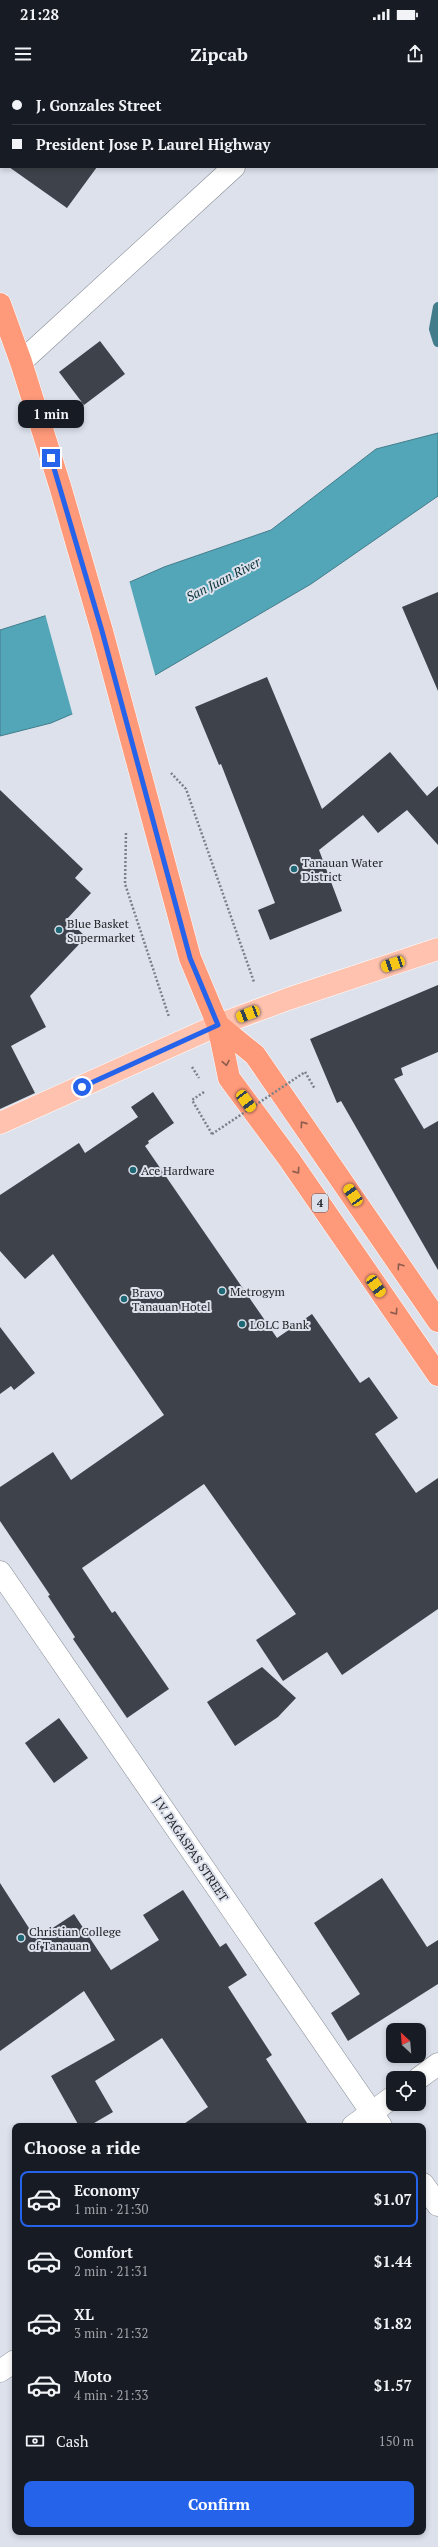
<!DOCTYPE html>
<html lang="en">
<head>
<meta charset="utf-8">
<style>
	body { margin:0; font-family:"PT Serif",serif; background:#242831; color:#f1f3f6; height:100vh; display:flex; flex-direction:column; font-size:15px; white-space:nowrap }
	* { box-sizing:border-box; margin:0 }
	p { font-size:13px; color:#9ea1a6 }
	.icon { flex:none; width:22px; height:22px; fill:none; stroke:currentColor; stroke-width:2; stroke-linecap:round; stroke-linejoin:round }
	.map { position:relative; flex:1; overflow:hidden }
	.details { position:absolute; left:12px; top:2043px; width:414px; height:412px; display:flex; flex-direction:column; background:#171b24; border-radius:8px; box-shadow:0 2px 6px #0003 }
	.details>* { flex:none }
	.banner { position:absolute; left:0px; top:0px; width:438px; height:88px; box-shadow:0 2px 6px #0003; display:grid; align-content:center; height:88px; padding:0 12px; background:#171b24 }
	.needle { width:26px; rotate:334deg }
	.fabs { position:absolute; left:386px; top:1943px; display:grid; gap:8px }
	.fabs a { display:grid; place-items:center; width:40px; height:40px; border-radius:8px; background:#171b24; box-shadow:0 2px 6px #0003; font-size:20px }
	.end { position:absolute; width:18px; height:18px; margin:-9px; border:5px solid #2563eb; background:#fff; box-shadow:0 0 0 2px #fff }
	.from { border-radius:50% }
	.bubble { position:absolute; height:28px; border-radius:8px; background:#171b24; box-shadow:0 2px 6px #0003; font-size:13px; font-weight:800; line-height:28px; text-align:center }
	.car { position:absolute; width:12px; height:24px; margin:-12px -6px; border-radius:5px; box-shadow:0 0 3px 1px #0007; background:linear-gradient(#f5c518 24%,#345 0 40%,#f5c518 0 76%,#345 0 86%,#f5c518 0) }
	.banner b { display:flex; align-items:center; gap:14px; height:38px; font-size:15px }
	.banner b+b { border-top:1px solid #363941 }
	.banner i { width:10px; height:10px; background:#f1f3f6 }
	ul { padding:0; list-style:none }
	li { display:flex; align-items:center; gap:12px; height:56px; margin:0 8px 6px; padding:0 4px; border:2px solid transparent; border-radius:8px }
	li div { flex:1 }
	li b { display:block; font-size:15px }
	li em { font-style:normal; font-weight:800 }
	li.active { border-color:#2563eb }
	li>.icon { width:36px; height:36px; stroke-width:1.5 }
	h2 { padding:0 12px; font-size:18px; line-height:48px }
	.pay { display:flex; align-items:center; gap:10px; height:44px; padding:0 12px; font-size:15px }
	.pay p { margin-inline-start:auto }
	.cta { display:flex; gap:8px; margin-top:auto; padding:8px 12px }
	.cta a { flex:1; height:46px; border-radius:8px; background:#2563eb; color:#fff; font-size:16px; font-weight:800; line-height:46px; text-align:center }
	.status { display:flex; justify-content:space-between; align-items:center; height:28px; padding:0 20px; background:#171b24; direction:ltr }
	.status svg { height:11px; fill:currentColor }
	header { display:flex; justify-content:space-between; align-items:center; height:52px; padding:0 12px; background:#171b24; font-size:18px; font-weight:800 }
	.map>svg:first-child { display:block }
</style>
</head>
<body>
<div class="status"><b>21:28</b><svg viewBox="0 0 49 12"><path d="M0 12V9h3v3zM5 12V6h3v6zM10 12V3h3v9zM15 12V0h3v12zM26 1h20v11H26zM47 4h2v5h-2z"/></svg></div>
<header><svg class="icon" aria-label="menu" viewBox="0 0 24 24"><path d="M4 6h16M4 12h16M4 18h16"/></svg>Zipcab<svg class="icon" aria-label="share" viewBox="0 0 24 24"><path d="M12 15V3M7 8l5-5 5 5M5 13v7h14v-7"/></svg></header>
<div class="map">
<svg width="438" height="2467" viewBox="0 0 438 2467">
	<rect width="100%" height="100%" fill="#dce1ec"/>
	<path fill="#53a5b8" stroke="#437d8b" d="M438,353V416L311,504L135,607L51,643L0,656V550L73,527L164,487L271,450L376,369Z"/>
	<path fill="#dce1ec" d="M129,500L156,598L136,609L73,636L45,534L72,526Z"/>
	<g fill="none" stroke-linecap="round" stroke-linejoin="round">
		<path stroke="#437d8b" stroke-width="10" d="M438,227L434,249L438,262"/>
	</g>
	<path fill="#3e434b" d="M9,87H97L67,128Z
		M100,261L125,294L84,325L59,292Z
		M438,512V611L402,527Z
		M267,597L322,729L390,672L427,716L438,706V765L407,730L378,753L363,735L319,770L342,831L270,860L258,830L275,823L221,684L219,685L195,627Z
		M0,710L83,789L75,798L91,813L67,839L86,857L30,916L46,947L11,966L35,1013L0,1029Z
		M438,905V972L401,988L403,995L394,999L424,1049L438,1041V1190L341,1021L337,1023L310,959Z
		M153,1012L174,1043L148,1061L149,1063L145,1066L277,1258L312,1234L360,1303L369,1297L398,1338L375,1354L416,1413L438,1398V1529L342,1595L327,1572L283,1601L256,1560L296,1534L204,1404L82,1488L112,1533L115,1531L169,1609L127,1638L73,1559L75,1557L48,1516L50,1515L0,1441V1407L53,1372L71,1400L164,1335L53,1174L25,1199L0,1171V1115L79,1063L85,1073L138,1037L131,1027Z
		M0,1247L35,1293L14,1310L11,1306L0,1314Z
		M262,1587L296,1618L278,1637L235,1666L207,1622Z
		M59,1638L88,1678L54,1703L25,1663Z
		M382,1798L427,1867L438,1860V1904L348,1961L331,1933L360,1914L314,1843Z
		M0,1803L36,1859L74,1834L111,1890L159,1860L143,1835L183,1810L220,1867L226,1863L247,1895L228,1907L272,1975L266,1979L309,2046H181L208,2027L162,1958L95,2001L113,2032L89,2046H79L51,1996L115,1960L84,1911L0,1971Z"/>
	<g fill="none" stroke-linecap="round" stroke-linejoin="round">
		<defs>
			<path id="minor" d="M328,1L329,0
				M21,282L234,87
				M0,1492L381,2046
				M419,1998L438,1984
				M353,2046L393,2017
				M423,2104L438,2125
				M0,2291L15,2281"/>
			<path id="major" d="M0,1043L218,945L288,919L438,869"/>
			<path id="highway" d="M0,224L21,282L60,406L102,551L190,878L218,945L229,998L289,1079L438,1295
				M218,945L255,975L438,1241"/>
		</defs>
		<use href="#minor" stroke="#848a93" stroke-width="23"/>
		<use href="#major" stroke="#fff" stroke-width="23"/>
		<use href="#highway" stroke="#fff" stroke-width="23"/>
		<path stroke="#7c7f87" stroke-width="2.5" stroke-dasharray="2 2" stroke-linecap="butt" d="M171,693L186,709L254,902
			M126,753L125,804L169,937
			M192,987L199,998
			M305,992L315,1009
			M204,1012L192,1020L212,1054"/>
		<use href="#minor" stroke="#fff" stroke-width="22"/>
		<use href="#major" stroke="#fec2af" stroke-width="22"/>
		<use href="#highway" stroke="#fe997a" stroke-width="22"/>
		<path stroke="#7c7f87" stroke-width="2.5" stroke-dasharray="2 2" stroke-linecap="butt" d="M212,1054L305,992"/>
	</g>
	<defs><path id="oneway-chevron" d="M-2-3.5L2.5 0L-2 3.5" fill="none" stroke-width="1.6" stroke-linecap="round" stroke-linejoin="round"/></defs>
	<g stroke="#8e5c4e">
		<use href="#oneway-chevron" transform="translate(226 983) rotate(79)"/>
		<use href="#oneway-chevron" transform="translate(303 1044) rotate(-125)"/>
		<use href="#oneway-chevron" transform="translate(297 1091) rotate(55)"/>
		<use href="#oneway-chevron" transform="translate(400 1186) rotate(-124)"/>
		<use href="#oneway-chevron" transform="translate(395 1232) rotate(55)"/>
	</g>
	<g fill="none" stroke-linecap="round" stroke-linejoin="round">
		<path stroke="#2563eb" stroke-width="5" d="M51,378L102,551L190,878L218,945L82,1007"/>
	</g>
	<g fill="#1e6774" stroke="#dce1ec" stroke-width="1.5">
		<circle cx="294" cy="789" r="4"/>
		<circle cx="59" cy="850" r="4"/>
		<circle cx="133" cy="1090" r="4"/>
		<circle cx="222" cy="1211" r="4"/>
		<circle cx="124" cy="1219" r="4"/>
		<circle cx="242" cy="1244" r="4"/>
		<circle cx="21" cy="1858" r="4"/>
	</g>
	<g text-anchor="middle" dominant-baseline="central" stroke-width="4" stroke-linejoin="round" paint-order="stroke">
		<rect fill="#dce1ec" stroke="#56595f" stroke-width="1" x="312" y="1114" width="16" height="18" rx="3"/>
		<g font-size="11" font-weight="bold" fill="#1d1f23">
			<text x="320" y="1123">4</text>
		</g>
		<g font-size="12" fill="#1d1f23" stroke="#dce1ec" text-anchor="start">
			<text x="302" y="782">Tanauan Water<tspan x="302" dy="14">District</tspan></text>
			<text x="67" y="843">Blue Basket<tspan x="67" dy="14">Supermarket</tspan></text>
			<text x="141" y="1090">Ace Hardware</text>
			<text x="230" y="1211">Metrogym</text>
			<text x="132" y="1212">Bravo<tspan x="132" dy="14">Tanauan Hotel</tspan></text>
			<text x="250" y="1244">LOLC Bank</text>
			<text x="29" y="1851">Christian College<tspan x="29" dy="14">of Tanauan</tspan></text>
		</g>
		<g font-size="12" fill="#1d1f23" stroke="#dce1ec">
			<text transform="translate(191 1769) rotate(56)">J.V. PAGASPAS STREET</text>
		</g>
		<g font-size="13" font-style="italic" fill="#073038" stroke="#dce1ec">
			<text transform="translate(223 499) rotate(-27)">San Juan River</text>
		</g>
	</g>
</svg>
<div class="fabs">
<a><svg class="needle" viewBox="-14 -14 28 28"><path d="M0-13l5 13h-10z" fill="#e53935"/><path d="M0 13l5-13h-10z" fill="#9ea1a6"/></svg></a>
<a><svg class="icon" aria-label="locate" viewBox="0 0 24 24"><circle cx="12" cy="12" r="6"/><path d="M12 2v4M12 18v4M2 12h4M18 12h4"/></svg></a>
</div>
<i class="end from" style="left:82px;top:1007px"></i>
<i class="end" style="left:51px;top:378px"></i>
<div class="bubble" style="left:18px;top:320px;width:66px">1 min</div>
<i class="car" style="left:393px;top:884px;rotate:252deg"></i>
<i class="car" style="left:248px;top:934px;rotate:249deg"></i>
<i class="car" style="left:246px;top:1021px;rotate:143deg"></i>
<i class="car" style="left:353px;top:1115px;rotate:326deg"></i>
<i class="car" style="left:376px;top:1206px;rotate:145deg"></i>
<div class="banner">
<b><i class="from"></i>J. Gonzales Street</b>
<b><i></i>President Jose P. Laurel Highway</b>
</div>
<section class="details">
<h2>Choose a ride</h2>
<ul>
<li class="active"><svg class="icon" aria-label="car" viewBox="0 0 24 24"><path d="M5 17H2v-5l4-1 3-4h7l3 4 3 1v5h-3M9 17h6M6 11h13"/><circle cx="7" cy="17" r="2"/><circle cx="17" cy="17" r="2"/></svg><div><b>Economy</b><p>1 min · 21:30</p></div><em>$1.07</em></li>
<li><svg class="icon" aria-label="car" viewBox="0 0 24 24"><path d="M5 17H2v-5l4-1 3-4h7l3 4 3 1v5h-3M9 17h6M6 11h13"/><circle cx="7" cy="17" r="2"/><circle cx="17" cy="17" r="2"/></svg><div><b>Comfort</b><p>2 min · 21:31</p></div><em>$1.44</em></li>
<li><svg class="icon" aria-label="car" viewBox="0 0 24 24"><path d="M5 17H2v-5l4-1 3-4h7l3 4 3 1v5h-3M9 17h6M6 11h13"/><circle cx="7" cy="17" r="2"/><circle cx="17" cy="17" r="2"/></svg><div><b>XL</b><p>3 min · 21:32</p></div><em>$1.82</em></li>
<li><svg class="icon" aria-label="car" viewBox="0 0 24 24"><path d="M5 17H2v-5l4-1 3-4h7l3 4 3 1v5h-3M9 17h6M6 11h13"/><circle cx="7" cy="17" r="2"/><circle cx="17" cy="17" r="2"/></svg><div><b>Moto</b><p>4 min · 21:33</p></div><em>$1.57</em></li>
</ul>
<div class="pay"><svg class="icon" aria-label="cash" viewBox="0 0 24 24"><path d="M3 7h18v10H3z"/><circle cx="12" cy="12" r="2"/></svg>Cash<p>150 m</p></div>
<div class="cta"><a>Confirm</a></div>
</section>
</div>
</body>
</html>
